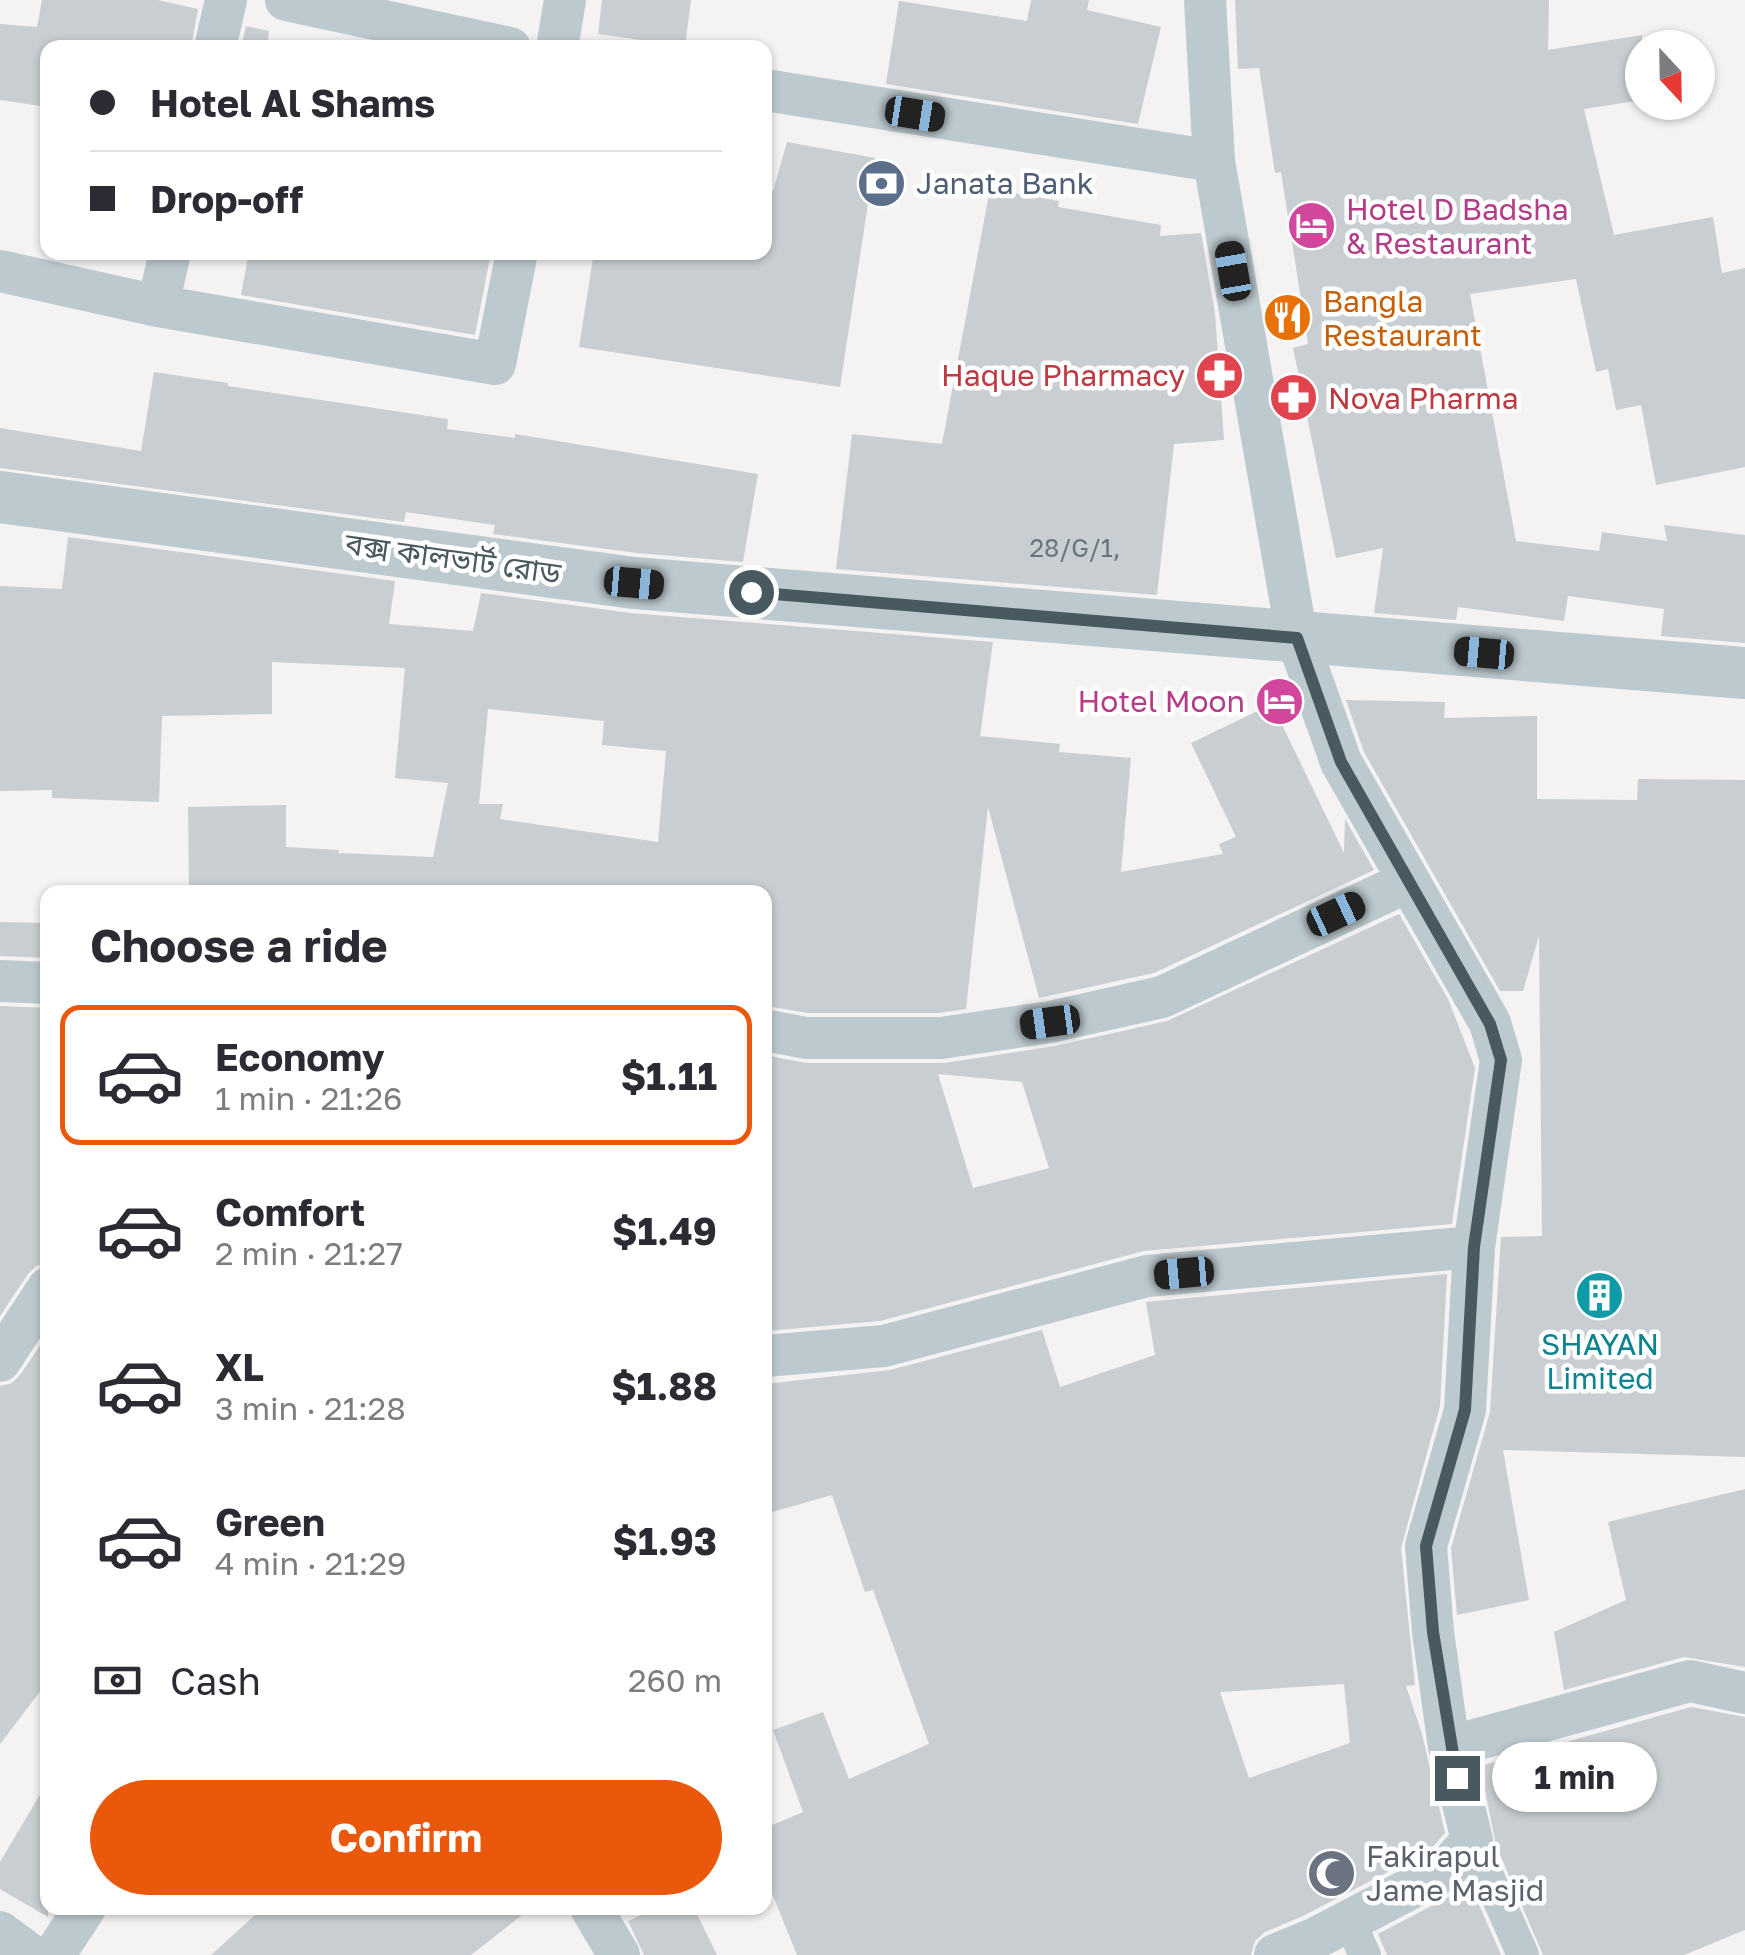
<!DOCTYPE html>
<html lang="en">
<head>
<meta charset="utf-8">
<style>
	body { margin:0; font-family:"Golos Text","Noto Sans Bengali",sans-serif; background:#f7f7f7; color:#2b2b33; height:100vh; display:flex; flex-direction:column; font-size:38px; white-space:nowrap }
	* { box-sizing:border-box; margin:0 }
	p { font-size:32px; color:#7c7c81 }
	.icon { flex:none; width:55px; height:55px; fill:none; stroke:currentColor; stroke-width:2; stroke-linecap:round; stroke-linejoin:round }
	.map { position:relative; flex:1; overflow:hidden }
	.sheet { position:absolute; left:40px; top:885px; width:732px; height:1030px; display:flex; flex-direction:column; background:#fff; border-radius:20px; box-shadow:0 2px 8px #0004 }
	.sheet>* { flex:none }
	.guide { position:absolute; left:40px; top:40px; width:732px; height:220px; border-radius:20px; box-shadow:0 2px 8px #0004; display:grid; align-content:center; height:220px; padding:0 50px; background:#fff }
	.needle { width:65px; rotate:158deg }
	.buttons { position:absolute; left:1625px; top:30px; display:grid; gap:20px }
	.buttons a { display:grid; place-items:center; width:90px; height:90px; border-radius:50%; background:#fff; box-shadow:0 2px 8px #0004; font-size:50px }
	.end { position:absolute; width:45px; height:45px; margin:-22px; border:12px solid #485960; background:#fff; box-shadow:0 0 0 5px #fff }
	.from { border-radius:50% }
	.bubble { position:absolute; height:70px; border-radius:35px; background:#fff; box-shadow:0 2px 8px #0004; font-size:32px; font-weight:700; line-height:70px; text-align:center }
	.car { position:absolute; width:30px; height:60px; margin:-30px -15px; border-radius:12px; box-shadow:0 0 8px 2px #0007; background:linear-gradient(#222 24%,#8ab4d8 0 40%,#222 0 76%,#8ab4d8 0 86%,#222 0) }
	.guide b { display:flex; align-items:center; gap:35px; height:95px; font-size:38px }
	.guide b+b { border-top:2px solid #e1e1e2 }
	.guide i { width:25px; height:25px; background:#2b2b33 }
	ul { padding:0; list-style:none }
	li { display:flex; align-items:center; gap:30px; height:140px; margin:0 20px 15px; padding:0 30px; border:5px solid transparent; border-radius:20px }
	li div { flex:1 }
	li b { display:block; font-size:38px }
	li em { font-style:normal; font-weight:700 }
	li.on { border-color:#ea580c }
	li>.icon { width:90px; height:90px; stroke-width:1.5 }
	h2 { padding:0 50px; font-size:45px; line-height:120px }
	.pay { display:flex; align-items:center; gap:25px; height:110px; padding:0 50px; font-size:38px }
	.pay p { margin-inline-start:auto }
	.primary-button { display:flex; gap:20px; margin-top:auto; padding:20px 50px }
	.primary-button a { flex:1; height:115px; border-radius:60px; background:#ea580c; color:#fff; font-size:40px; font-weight:700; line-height:115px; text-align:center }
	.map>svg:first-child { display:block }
</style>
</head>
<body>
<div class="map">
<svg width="1745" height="1955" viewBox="0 0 1745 1955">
	<rect width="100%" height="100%" fill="#f4f2f2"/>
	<path fill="#c8ced1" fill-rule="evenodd" d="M42,0H158L198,9L191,48H48V107L0,100V24L37,27Z
		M602,0H691L685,46L598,34Z
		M1031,0H1089L1087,10L1161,27L1138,124L886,84L899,1L1027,21Z
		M1235,0H1549L1548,50L1642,35V100L1584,109L1614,235L1713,217L1722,273L1745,268V467L1656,485L1641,405L1616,410L1608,369L1596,372L1576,279L1470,294L1516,541L1599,551L1602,532L1667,541L1664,525L1745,535V643L1661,636L1664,609L1568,596L1564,621L1458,607L1456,620L1374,613L1383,548L1336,558L1293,348L1308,344L1281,172L1275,173L1259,68L1238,69Z
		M246,26L269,31L267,48H241Z
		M787,142L875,158L840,387L579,347L594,252H765V190L773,191Z
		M990,189L1059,201L1058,207L1161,225L1160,236L1201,233L1215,313L1224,440L1174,444L1157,595L836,569L852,434L942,444Z
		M249,252H491L475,335L241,295Z
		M154,372L228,383V386L448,419L447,429L515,438V434L758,474L743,562L637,553L493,534L495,525L406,512L404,522L0,468V428L141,451Z
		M68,537L395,581L389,624L473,631L481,593L631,613L993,642L980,736L1060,744L1059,752L1131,758L1121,872L1223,854L1219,844L1236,837L1191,743L1272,704L1344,853L1345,819L1374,870L1154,973L1039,998L988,807L966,1009L939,1013H808L765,1006V892H189L188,807L286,805V847L339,850L338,853L433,857L448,783L395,778L405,668L272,662V714L162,716L159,802L52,798V790L0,791V586L62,589ZM488,709L604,721L602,745L666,751L658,842L500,819L503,804H479Z
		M1346,700L1445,702L1444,718L1537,716V799L1637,800L1638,779L1745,780V1457L1503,1450L1529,1600L1457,1615L1451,1548L1490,1412L1501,1237L1542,1236L1539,936L1523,991H1500L1364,752Z
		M1399,914L1448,999L1475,1068L1452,1224L1144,1251L880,1321L767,1331L765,1055L806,1063H944L1055,1046L1167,1021ZM938,1074L1022,1082L1049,1168L973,1188Z
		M0,922L48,923V958L0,956Z
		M0,1006L48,1008V1263L36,1266L28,1274L0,1316Z
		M1447,1274L1440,1406L1401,1548L1415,1685L1406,1686L1422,1734L1445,1833L1430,1850L1303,1916L1265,1932L1255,1941L1251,1955H797L765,1876V1828L803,1812L773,1730L823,1712L849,1779L929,1744L873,1590L865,1592L832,1495L765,1514V1384L890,1370L1042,1330L1060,1387L1155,1355L1146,1302ZM1344,1684L1350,1743L1249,1778L1220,1692Z
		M48,1334V1681L0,1744V1386L12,1383L20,1375Z
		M1745,1489V1667L1684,1657L1564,1690L1554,1632L1626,1600L1608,1522Z
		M1691,1707L1745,1717V1930L1684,1955H1543L1496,1845L1480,1766Z
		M48,1781V1917L0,1889V1862Z
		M1469,1882L1501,1955H1387L1378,1934L1458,1892Z
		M263,1908H531L471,1955H211Z
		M657,1908H694L717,1955H644L628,1921Z"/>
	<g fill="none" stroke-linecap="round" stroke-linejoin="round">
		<path stroke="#bcc9ce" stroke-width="32" d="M1472,1840L1523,1955
			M1349,1921L1365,1955"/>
		<path stroke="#bcc9ce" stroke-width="42" d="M286,0L510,48
			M1205,0L1214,161L1297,638L1341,762L1490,1023L1501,1060L1474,1247L1465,1410L1426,1546L1433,1632L1449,1747L1472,1840L1446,1870L1314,1939L1275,1955
			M215,48L226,0
			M557,48L565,0
			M765,90L1214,161
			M0,271L158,306L495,364L517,252
			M158,306L170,252
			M0,981L48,983
			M765,1030L806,1038H941L1050,1022L1162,997L1407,882
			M765,1356L884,1346L1147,1276L1474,1247
			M0,1361L48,1288
			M1449,1747L1690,1681L1745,1693
			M591,1908L619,1955
			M0,1932L31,1955
			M54,1955L85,1908"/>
		<path stroke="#bcc9ce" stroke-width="52" d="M0,497L634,583L1745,673"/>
	</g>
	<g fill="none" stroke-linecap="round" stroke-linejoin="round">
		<path stroke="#485960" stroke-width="12" d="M751,592L1297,638L1341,762L1490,1024L1501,1060L1474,1247L1465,1410L1426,1546L1433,1632L1457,1778"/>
	</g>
	<defs>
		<symbol id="bank-disc" viewBox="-11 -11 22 22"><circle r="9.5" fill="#5c6f8a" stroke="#fff"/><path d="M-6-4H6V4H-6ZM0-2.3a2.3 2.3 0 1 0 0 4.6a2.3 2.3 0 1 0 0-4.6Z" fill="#fff"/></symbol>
		<symbol id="hotel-disc" viewBox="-11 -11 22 22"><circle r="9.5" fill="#d1479c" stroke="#fff"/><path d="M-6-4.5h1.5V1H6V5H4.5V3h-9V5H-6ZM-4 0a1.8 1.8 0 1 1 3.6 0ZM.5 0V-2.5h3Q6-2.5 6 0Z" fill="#fff"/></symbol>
		<symbol id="restaurant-disc" viewBox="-11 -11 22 22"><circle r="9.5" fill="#e8710a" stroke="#fff"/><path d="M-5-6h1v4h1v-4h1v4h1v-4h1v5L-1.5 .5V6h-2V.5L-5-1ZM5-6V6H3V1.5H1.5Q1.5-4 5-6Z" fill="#fff"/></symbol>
		<symbol id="pharmacy-disc" viewBox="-11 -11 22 22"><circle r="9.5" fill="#e0444e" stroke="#fff"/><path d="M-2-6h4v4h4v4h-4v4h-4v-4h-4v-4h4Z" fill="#fff"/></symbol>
		<symbol id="building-disc" viewBox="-11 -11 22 22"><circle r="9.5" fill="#0f9aa8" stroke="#fff"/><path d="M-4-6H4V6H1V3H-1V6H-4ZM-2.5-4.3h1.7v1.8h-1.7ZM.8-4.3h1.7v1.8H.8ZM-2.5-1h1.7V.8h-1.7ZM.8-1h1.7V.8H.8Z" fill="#fff"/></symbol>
		<symbol id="mosque-disc" viewBox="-11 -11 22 22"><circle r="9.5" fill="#6b7280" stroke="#fff"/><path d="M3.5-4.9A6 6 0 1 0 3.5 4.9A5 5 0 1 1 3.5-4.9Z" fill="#fff"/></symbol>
	</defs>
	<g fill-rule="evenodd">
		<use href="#bank-disc" x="854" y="156" width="55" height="55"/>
		<use href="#hotel-disc" x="1284" y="198" width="55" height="55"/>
		<use href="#restaurant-disc" x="1260" y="290" width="55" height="55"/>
		<use href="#pharmacy-disc" x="1192" y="348" width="55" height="55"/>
		<use href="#pharmacy-disc" x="1266" y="370" width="55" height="55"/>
		<use href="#hotel-disc" x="1252" y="674" width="55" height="55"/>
		<use href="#building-disc" x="1572" y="1268" width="55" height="55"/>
		<use href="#mosque-disc" x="1304" y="1846" width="55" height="55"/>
	</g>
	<g text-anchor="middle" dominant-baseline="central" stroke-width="9" stroke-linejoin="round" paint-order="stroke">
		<g font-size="25" fill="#68767c">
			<text x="1075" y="547">28/G/1,</text>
		</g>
		<g font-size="30" fill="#4e5e75" stroke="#fff" text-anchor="start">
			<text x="916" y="183">Janata Bank</text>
		</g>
		<g font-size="30" fill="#b23c85" stroke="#fff" text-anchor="start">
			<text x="1346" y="209">Hotel D Badsha<tspan x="1346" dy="34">&amp; Restaurant</tspan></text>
			<text x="1245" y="701" text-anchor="end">Hotel Moon</text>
		</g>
		<g font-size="30" fill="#c56008" stroke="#fff" text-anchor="start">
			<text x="1323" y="301">Bangla<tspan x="1323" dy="34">Restaurant</tspan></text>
		</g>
		<g font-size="30" fill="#be3a42" stroke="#fff" text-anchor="end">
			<text x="1185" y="375">Haque Pharmacy</text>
			<text x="1328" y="398" text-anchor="start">Nova Pharma</text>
		</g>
		<g font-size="30" fill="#485960" stroke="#fff">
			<text transform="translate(453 558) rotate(8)">বক্স কালভার্ট রোড</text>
		</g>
		<g font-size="30" fill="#0d838f" stroke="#fff">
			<text x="1600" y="1344">SHAYAN<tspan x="1600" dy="34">Limited</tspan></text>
		</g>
		<g font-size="30" fill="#5b616d" stroke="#fff" text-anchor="start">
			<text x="1366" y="1856">Fakirapul<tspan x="1366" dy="34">Jame Masjid</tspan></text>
		</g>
	</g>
</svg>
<div class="buttons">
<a><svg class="needle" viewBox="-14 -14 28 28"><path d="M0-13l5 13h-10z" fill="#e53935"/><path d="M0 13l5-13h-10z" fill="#7c7c81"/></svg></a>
</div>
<i class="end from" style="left:751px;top:592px"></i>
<i class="end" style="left:1457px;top:1778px"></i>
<div class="bubble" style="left:1492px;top:1742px;width:165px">1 min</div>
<i class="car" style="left:915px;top:114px;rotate:99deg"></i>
<i class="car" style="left:1233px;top:271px;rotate:350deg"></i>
<i class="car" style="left:634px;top:583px;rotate:95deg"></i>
<i class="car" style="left:1484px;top:653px;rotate:275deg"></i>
<i class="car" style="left:1336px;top:914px;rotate:65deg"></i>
<i class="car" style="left:1050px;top:1022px;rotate:262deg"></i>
<i class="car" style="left:1184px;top:1273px;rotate:265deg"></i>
<div class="guide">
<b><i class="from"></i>Hotel Al Shams</b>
<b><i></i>Drop-off</b>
</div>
<section class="sheet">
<h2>Choose a ride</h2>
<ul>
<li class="on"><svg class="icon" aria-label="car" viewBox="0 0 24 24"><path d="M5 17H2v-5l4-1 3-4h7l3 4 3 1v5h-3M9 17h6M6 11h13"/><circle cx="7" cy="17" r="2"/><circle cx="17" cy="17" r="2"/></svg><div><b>Economy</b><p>1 min · 21:26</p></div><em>$1.11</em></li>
<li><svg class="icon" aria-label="car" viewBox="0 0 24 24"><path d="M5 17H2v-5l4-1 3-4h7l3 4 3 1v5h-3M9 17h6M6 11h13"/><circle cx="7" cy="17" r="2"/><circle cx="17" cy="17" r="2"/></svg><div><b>Comfort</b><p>2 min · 21:27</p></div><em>$1.49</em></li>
<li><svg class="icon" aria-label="car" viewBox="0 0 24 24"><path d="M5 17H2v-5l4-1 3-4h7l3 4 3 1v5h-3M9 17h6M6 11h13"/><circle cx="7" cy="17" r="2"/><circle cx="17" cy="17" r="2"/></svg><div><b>XL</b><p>3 min · 21:28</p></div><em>$1.88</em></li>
<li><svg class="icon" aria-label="car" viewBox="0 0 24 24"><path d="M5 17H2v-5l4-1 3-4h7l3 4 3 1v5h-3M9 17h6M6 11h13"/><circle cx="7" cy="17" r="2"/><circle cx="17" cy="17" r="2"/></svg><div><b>Green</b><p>4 min · 21:29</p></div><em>$1.93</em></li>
</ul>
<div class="pay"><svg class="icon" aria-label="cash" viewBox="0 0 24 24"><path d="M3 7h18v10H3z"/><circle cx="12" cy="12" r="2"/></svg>Cash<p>260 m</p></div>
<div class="primary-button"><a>Confirm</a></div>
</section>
</div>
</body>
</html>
